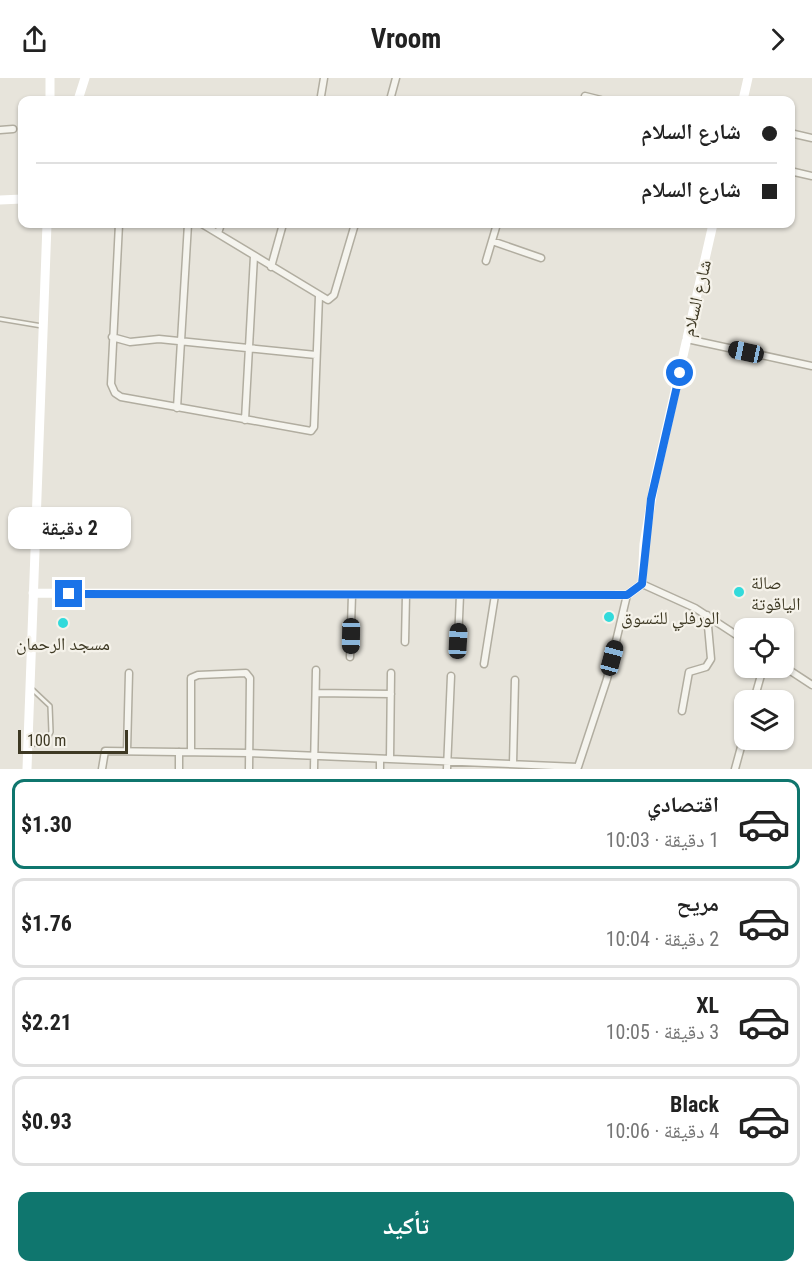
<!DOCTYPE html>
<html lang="ar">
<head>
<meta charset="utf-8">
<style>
	body { margin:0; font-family:"Roboto Condensed","Noto Naskh Arabic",sans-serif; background:#f6f6f6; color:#222; direction:rtl; height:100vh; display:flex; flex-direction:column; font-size:22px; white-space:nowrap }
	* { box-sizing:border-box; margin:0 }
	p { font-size:20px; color:#767676 }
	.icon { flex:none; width:33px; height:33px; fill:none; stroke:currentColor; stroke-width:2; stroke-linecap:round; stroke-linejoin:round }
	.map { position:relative; height:691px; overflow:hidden; direction:ltr }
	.details { display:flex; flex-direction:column; background:#fff; flex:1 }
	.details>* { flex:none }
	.banner { position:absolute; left:18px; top:18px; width:777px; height:132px; border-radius:12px; box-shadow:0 2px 4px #0004; direction:rtl; display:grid; align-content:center; height:132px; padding:0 18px; background:#fff }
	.controls { position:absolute; left:734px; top:540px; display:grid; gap:12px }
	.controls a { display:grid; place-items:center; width:60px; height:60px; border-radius:12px; background:#fff; box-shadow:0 2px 4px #0004; font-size:30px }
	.scale { position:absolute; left:18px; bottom:15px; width:110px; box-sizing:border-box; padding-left:6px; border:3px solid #3e3924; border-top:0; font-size:16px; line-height:21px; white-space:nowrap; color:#3e3924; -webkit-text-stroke:4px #f5f2ea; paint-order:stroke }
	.end { position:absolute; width:27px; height:27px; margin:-14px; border:8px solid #1a73e8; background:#fff; box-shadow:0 0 0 3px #fff }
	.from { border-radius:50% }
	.bubble { position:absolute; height:42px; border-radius:12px; background:#fff; box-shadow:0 2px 4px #0004; font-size:20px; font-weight:700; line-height:42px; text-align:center; direction:rtl }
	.car { position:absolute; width:18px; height:36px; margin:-18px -9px; border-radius:8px; box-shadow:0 0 4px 2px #0007; background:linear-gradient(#222 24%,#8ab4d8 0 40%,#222 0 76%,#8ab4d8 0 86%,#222 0) }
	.banner b { display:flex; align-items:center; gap:21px; height:57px; font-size:22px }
	.banner b+b { border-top:2px solid #e0e0e0 }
	.banner i { width:15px; height:15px; background:#222 }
	ul { padding:10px 0 0; list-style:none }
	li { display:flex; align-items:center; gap:18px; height:90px; margin:0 12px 9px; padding:0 6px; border:3px solid #e0e0e0; border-radius:12px }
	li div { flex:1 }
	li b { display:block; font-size:22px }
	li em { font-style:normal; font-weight:700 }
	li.current { border-color:#0f766e }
	li>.icon { width:54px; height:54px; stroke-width:1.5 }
	.primary-button { display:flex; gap:12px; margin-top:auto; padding:12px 18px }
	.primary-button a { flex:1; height:69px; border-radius:12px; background:#0f766e; color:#fff; font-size:24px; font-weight:700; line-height:69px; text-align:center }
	header { display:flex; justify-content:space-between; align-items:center; height:78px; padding:0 18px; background:#fff; font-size:27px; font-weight:700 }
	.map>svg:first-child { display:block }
</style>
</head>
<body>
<header><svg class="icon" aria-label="forward" viewBox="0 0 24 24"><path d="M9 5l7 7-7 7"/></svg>Vroom<svg class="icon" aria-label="share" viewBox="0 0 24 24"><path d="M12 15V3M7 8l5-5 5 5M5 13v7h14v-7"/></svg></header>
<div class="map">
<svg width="812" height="691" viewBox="0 0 812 691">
	<rect width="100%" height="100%" fill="#e7e4db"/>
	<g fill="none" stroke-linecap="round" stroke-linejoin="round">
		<defs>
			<path id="lane" d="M0,241L42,248
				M30,668L48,660L51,654L50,628L33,612"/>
			<path id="street" d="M321,18L324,0
				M585,18L601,22
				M390,22L396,0
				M0,52L13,51
				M790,55L812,60
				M790,93L812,98
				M119,146L111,306L115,315L121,319L311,353L314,349L319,218
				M202,146L328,222L334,217L355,146
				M218,155L221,146
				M492,163L541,180
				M486,183L497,146
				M271,189L283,146
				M112,259L130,264L159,261L316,277
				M687,261L812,288
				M177,330L188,146
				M245,342L254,178
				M642,506L695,530L744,562
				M458,563L460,517
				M405,564L406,517
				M350,579L352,517
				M484,586L495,517
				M783,588L812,607
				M316,615L391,616
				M754,622L763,590
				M682,633L689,594L706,589L711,581L707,537
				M127,673L129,595
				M191,674V600L198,597L246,595L250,600L249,691
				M390,681L391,595
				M513,686L515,602
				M102,691L105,673L249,675L578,689L607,601L627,517
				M179,691V674
				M314,691L316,592
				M380,691V681
				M447,691L451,598
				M735,691L744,658"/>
		</defs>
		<use href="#lane" stroke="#b1ada0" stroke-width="6"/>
		<use href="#street" stroke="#b1ada0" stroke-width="9"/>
		<use href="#lane" stroke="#f5f4ee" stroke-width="3"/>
		<use href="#street" stroke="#f5f4ee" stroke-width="6"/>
		<path stroke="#fff" stroke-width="9" d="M50,22V0
			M78,22L85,0
			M743,22L748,0
			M0,122L22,121
			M33,515L627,517L642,506L644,466L655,401L713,146
			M27,691L47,146"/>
	</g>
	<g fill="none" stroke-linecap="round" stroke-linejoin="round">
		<path stroke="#1a73e8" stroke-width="8" d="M69,516L627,517L642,506L651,421L680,295"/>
	</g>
	<g fill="#32dadb" stroke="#f5f2ea" stroke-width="2">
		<circle cx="739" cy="514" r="6"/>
		<circle cx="609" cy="539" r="6"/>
		<circle cx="63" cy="545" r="6"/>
	</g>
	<g text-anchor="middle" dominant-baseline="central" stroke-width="4.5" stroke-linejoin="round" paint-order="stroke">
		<g font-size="18" fill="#3e3924" stroke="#f5f2ea">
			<text transform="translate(696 220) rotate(-77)">شارع السلام</text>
		</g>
		<g font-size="18" fill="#3e3924" stroke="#f5f2ea" text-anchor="start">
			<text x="751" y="504">صالة<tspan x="751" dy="21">الياقوتة</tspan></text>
			<text x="621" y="539">الورفلي للتسوق</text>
			<text x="63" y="565" text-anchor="middle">مسجد الرحمان</text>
		</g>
	</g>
</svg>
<div class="controls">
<a><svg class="icon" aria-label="locate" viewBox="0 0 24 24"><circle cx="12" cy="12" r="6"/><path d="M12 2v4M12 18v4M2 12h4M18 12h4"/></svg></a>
<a><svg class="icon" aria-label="layers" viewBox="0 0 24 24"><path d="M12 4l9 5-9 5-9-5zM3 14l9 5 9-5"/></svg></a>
</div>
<div class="scale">100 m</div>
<i class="end from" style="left:680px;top:295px"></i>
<i class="end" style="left:69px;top:516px"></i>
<div class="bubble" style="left:8px;top:429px;width:123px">2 دقيقة</div>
<i class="car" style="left:746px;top:274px;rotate:282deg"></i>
<i class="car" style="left:351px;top:558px;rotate:181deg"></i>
<i class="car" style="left:458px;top:563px;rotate:3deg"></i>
<i class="car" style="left:612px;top:580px;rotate:15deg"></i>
<div class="banner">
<b><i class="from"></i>شارع السلام</b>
<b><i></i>شارع السلام</b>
</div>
</div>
<section class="details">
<ul>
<li class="current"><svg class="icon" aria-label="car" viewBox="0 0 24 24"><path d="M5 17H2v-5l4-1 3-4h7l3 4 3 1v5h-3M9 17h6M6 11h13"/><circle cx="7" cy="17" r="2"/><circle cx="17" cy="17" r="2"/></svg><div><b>اقتصادي</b><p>1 دقيقة · 10:03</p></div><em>$1.30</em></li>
<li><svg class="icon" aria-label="car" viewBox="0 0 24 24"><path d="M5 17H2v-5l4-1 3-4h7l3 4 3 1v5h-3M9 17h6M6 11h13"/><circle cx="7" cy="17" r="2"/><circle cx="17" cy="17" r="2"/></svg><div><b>مريح</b><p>2 دقيقة · 10:04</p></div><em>$1.76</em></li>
<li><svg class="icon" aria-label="car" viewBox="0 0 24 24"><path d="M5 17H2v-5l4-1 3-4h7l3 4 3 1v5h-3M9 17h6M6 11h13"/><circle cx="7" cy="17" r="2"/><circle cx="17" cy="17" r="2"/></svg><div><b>XL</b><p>3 دقيقة · 10:05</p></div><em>$2.21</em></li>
<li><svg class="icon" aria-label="car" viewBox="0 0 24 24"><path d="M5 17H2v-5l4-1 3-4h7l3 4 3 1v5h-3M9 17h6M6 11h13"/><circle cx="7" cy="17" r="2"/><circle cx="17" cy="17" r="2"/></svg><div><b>Black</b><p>4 دقيقة · 10:06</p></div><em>$0.93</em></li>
</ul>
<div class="primary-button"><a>تأكيد</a></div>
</section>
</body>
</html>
